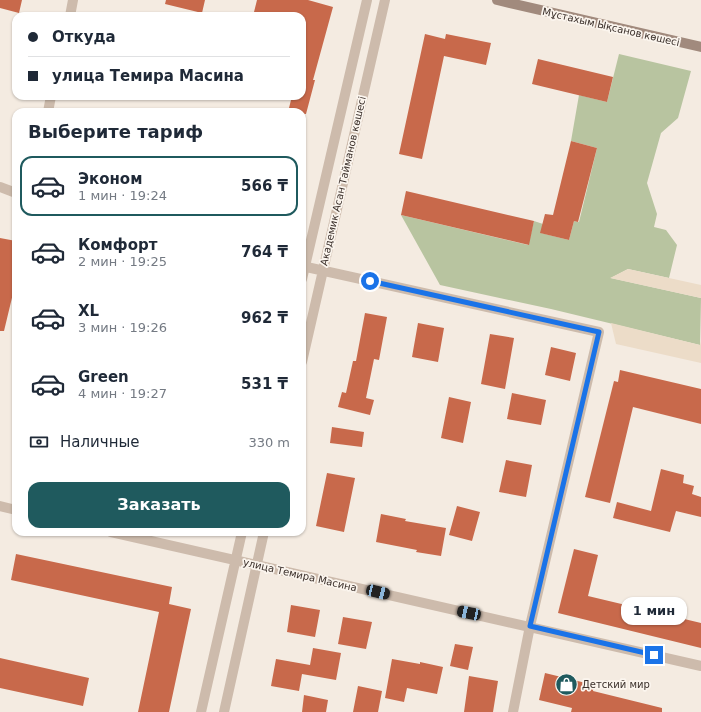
<!DOCTYPE html>
<html lang="ru">
<head>
<meta charset="utf-8">
<style>
	body { margin:0; font-family:"DejaVu Sans",sans-serif; background:#f2f2f3; color:#1f2937; height:100vh; display:flex; flex-direction:column; font-size:15px; white-space:nowrap }
	* { box-sizing:border-box; margin:0 }
	p { font-size:13px; color:#747a83 }
	.icon { flex:none; width:22px; height:22px; fill:none; stroke:currentColor; stroke-width:2; stroke-linecap:round; stroke-linejoin:round }
	.map { position:relative; flex:1; overflow:hidden }
	.drawer { position:absolute; left:12px; top:108px; width:294px; height:428px; display:flex; flex-direction:column; background:#fff; border-radius:12px; box-shadow:0 1px 3px #0004 }
	.drawer>* { flex:none }
	.top-card { position:absolute; left:12px; top:12px; width:294px; height:88px; border-radius:12px; box-shadow:0 1px 3px #0004; display:grid; align-content:center; height:88px; padding:0 16px; background:#fff }
	.end { position:absolute; width:18px; height:18px; margin:-9px; border:5px solid #1a73e8; background:#fff; box-shadow:0 0 0 2px #fff }
	.from { border-radius:50% }
	.bubble { position:absolute; height:28px; border-radius:12px; background:#fff; box-shadow:0 1px 3px #0004; font-size:13px; font-weight:700; line-height:28px; text-align:center }
	.car { position:absolute; width:12px; height:24px; margin:-12px -6px; border-radius:5px; box-shadow:0 0 3px 1px #0007; background:linear-gradient(#222 24%,#8ab4d8 0 40%,#222 0 76%,#8ab4d8 0 86%,#222 0) }
	.top-card b { display:flex; align-items:center; gap:14px; height:38px; font-size:15px }
	.top-card b+b { border-top:1px solid #e0e1e3 }
	.top-card i { width:10px; height:10px; background:#1f2937 }
	ul { padding:0; list-style:none }
	li { display:flex; align-items:center; gap:12px; height:60px; margin:0 8px 6px; padding:0 8px; border:2px solid transparent; border-radius:12px }
	li div { flex:1 }
	li b { display:block; font-size:15px }
	li em { font-style:normal; font-weight:700 }
	li.on { border-color:#1f5a5e }
	li>.icon { width:36px; height:36px; stroke-width:1.5 }
	h2 { padding:0 16px; font-size:18px; line-height:48px }
	.pay { display:flex; align-items:center; gap:10px; height:44px; padding:0 16px; font-size:15px }
	.pay p { margin-inline-start:auto }
	.button { display:flex; gap:8px; margin-top:auto; padding:8px 16px }
	.button a { flex:1; height:46px; border-radius:12px; background:#1f5a5e; color:#fff; font-size:16px; font-weight:700; line-height:46px; text-align:center }
	.map>svg:first-child { display:block }
</style>
</head>
<body>
<div class="map">
<svg width="701" height="712" viewBox="0 0 701 712">
	<rect width="100%" height="100%" fill="#f4ebe1"/>
	<path fill="#b8c4a0" d="M619,54L691,71L678,118L661,133L647,183L657,214L654,227L666,230L677,245L669,278L628,269L611,278L701,298L700,345L551,309L440,285L401,215L528,245L534,221L543,224L541,233L569,240L574,221L579,222L597,148L571,141L579,95L607,102Z"/>
	<path fill="#ecdcc8" d="M628,269L701,285V298L610,278Z
		M611,323L700,345L701,341V363L616,344Z"/>
	<path fill="#c8694b" d="M0,0H22L19,13L0,8Z
		M166,0H205L202,13L165,4Z
		M257,0H308L333,7L313,80H315L306,114H302V112H288L292,96H302V16H253Z
		M425,34L445,39L446,34L491,43L486,65L444,56L422,159L399,154Z
		M538,59L613,77L607,102L532,84Z
		M571,141L597,148L578,222L574,221L569,240L540,233L545,214L553,215Z
		M406,191L534,221L529,245L401,215Z
		M0,238L16,241V281L4,331H0Z
		M365,313L387,317L379,360L374,359L366,398L374,400L370,415L338,407L342,392L346,393L353,361H356Z
		M418,323L444,328L438,362L412,357Z
		M490,334L514,338L505,389L481,384Z
		M551,347L576,353L570,381L545,375Z
		M620,370L701,389V424L633,407L610,503L585,497L614,381L618,382Z
		M512,393L546,400L541,425L507,419Z
		M449,397L471,402L463,443L441,438Z
		M332,427L364,432L362,447L330,443Z
		M506,460L532,465L526,497L499,492Z
		M661,469L684,475L683,483L694,486L692,494L701,497V517L676,511L670,532L613,518L617,502L651,511Z
		M327,473L355,478L344,532L316,526Z
		M457,506L480,512L472,541L449,535Z
		M381,514L406,519L405,521L446,528L441,556L416,552L417,550L376,542Z
		M574,549L598,555L588,596L701,623V648L558,613Z
		M16,554L172,587L169,604L191,609L169,712H138L159,612L11,580Z
		M291,605L320,610L315,637L287,632Z
		M343,617L372,622L366,649L338,644Z
		M455,644L473,647L468,670L450,666Z
		M313,648L341,653L336,680L302,674L299,691L271,686L276,659L310,665Z
		M0,658L89,678L83,706L0,688Z
		M392,659L420,664V662L443,667L437,694L407,688L404,702L385,698Z
		M545,673L594,685L593,691L662,708V712H571L572,708L539,700Z
		M469,676L498,681L493,712H464Z
		M358,686L382,691L378,712H353Z
		M304,695L328,700L326,712H302Z"/>
	<g fill="none" stroke-linecap="round" stroke-linejoin="round">
		<path stroke="#cdbbac" stroke-width="10" d="M70,16L73,0
			M48,112L51,96
			M0,187L16,193
			M302,266L599,332L530,626L513,712
			M302,279L367,0
			M302,362L385,0
			M0,506L16,510
			M111,532L701,666
			M201,712L242,532
			M224,712L264,532"/>
		<path stroke="#a18a7d" stroke-width="10" d="M497,0L701,47"/>
	</g>
	<g fill="none" stroke-linecap="round" stroke-linejoin="round">
		<path stroke="#1a73e8" stroke-width="5" d="M370,281L599,332L530,626L654,655"/>
	</g>
	<defs>
		<symbol id="shop-disc" viewBox="-11 -11 22 22"><circle r="9.5" fill="#1f5a5e" stroke="#fbf5ee"/><path d="M-5-2.5h2.3a2.7 3.5 0 0 1 5.4 0H5L5.5 6h-11ZM-1.5-2.5h3a1.5 2.3 0 0 0-3 0Z" fill="#fff"/></symbol>
	</defs>
	<g fill-rule="evenodd">
		<use href="#shop-disc" x="554" y="672" width="25" height="25"/>
	</g>
	<g text-anchor="middle" dominant-baseline="central" stroke-width="3.5" stroke-linejoin="round" paint-order="stroke">
		<g font-size="10" fill="#3b302b" stroke="#fbf5ee">
			<text transform="translate(611 27) rotate(13)">Мұстахым Ықсанов көшесі</text>
			<text transform="translate(343 181) rotate(-77)">Академик Асан Тайманов көшесі</text>
			<text transform="translate(300 575) rotate(13)">улица Темира Масина</text>
		</g>
		<g font-size="10" fill="#3b302b" stroke="#fbf5ee" text-anchor="start">
			<text x="582" y="684">Детский мир</text>
		</g>
	</g>
</svg>
<i class="end from" style="left:370px;top:281px"></i>
<i class="end" style="left:654px;top:655px"></i>
<div class="bubble" style="left:621px;top:597px;width:66px">1 мин</div>
<i class="car" style="left:378px;top:592px;rotate:103deg"></i>
<i class="car" style="left:469px;top:613px;rotate:282deg"></i>
<div class="top-card">
<b><i class="from"></i>Откуда</b>
<b><i></i>улица Темира Масина</b>
</div>
<section class="drawer">
<h2>Выберите тариф</h2>
<ul>
<li class="on"><svg class="icon" aria-label="car" viewBox="0 0 24 24"><path d="M5 17H2v-5l4-1 3-4h7l3 4 3 1v5h-3M9 17h6M6 11h13"/><circle cx="7" cy="17" r="2"/><circle cx="17" cy="17" r="2"/></svg><div><b>Эконом</b><p>1 мин · 19:24</p></div><em>566 ₸</em></li>
<li><svg class="icon" aria-label="car" viewBox="0 0 24 24"><path d="M5 17H2v-5l4-1 3-4h7l3 4 3 1v5h-3M9 17h6M6 11h13"/><circle cx="7" cy="17" r="2"/><circle cx="17" cy="17" r="2"/></svg><div><b>Комфорт</b><p>2 мин · 19:25</p></div><em>764 ₸</em></li>
<li><svg class="icon" aria-label="car" viewBox="0 0 24 24"><path d="M5 17H2v-5l4-1 3-4h7l3 4 3 1v5h-3M9 17h6M6 11h13"/><circle cx="7" cy="17" r="2"/><circle cx="17" cy="17" r="2"/></svg><div><b>XL</b><p>3 мин · 19:26</p></div><em>962 ₸</em></li>
<li><svg class="icon" aria-label="car" viewBox="0 0 24 24"><path d="M5 17H2v-5l4-1 3-4h7l3 4 3 1v5h-3M9 17h6M6 11h13"/><circle cx="7" cy="17" r="2"/><circle cx="17" cy="17" r="2"/></svg><div><b>Green</b><p>4 мин · 19:27</p></div><em>531 ₸</em></li>
</ul>
<div class="pay"><svg class="icon" aria-label="cash" viewBox="0 0 24 24"><path d="M3 7h18v10H3z"/><circle cx="12" cy="12" r="2"/></svg>Наличные<p>330 m</p></div>
<div class="button"><a>Заказать</a></div>
</section>
</div>
</body>
</html>
